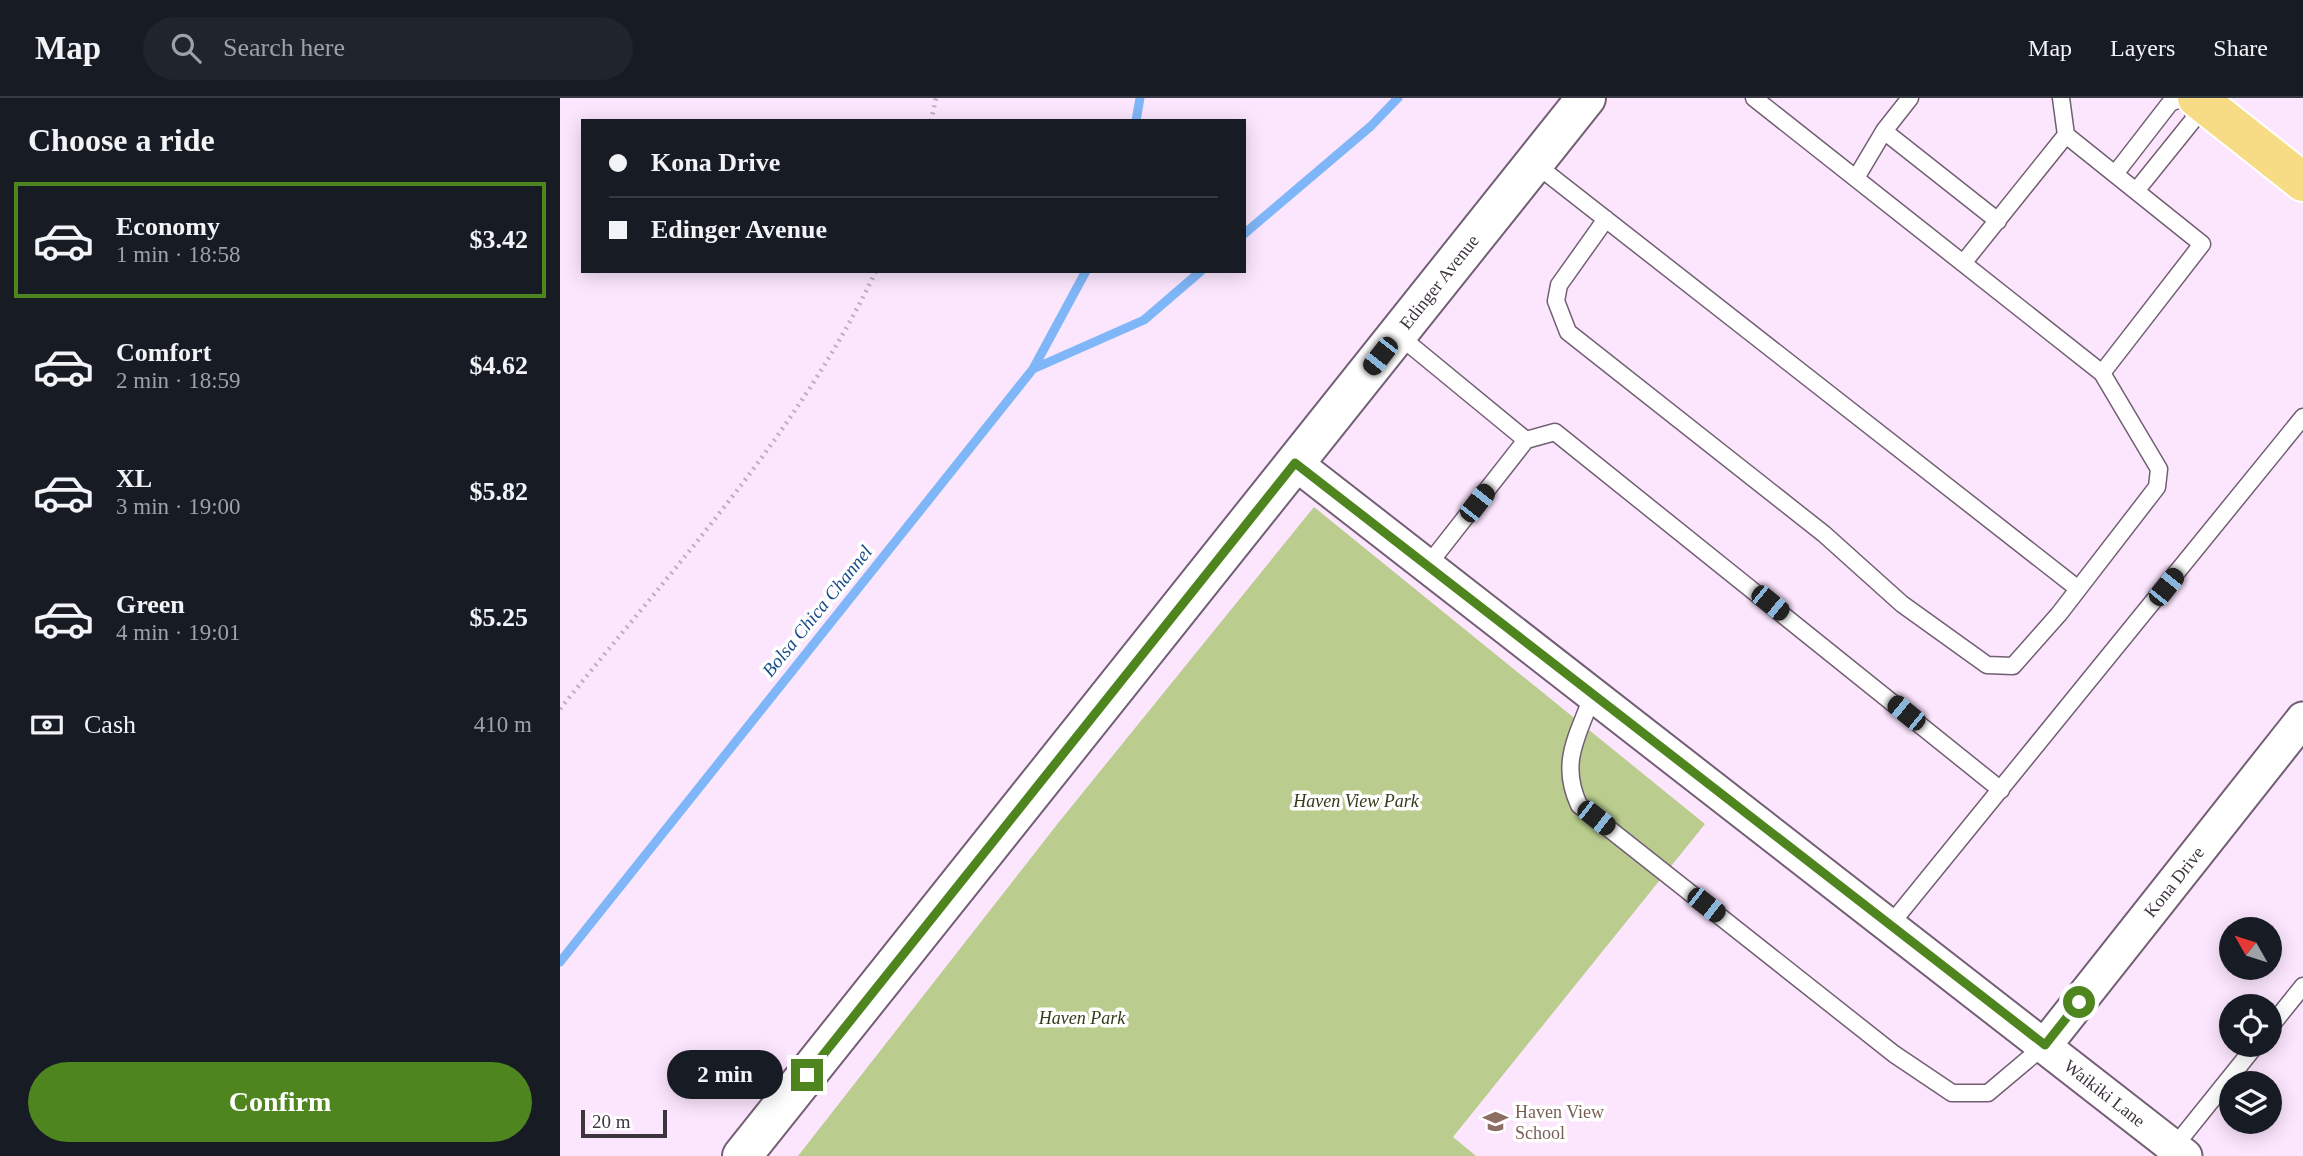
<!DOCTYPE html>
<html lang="en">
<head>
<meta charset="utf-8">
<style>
	body { margin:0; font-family:"Times New Roman",serif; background:#20242c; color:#f1f3f6; height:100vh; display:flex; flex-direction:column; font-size:26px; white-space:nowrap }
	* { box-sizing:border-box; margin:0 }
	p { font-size:23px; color:#9ea1a6 }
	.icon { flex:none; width:38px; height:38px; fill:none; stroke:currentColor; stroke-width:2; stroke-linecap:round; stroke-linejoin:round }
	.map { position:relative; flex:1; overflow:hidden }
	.drawer { display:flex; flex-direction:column; background:#171b24; width:560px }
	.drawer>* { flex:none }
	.guide { position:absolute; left:21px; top:21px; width:665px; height:154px; border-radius:0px; box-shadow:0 4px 18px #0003; display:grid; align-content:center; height:154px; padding:0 28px; background:#171b24 }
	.needle { width:46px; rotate:309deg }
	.tools { position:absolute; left:1659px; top:819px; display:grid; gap:14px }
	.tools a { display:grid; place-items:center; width:63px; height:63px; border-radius:50%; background:#171b24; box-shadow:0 4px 18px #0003; font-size:35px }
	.scale { position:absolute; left:21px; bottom:18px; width:86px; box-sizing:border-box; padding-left:7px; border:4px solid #3d343e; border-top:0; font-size:19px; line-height:24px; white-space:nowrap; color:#3d343e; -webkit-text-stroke:5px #fff; paint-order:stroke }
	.end { position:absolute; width:32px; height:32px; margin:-16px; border:9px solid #4e851f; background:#fff; box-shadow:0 0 0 4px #fff }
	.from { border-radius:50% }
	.bubble { position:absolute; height:49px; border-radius:24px; background:#171b24; box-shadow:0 4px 18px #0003; font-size:23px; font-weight:600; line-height:49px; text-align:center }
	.car { position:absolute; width:21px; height:42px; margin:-21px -10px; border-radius:9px; box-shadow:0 0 5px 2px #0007; background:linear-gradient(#222 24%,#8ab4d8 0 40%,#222 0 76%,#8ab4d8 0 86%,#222 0) }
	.guide b { display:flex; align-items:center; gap:24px; height:66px; font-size:26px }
	.guide b+b { border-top:2px solid #363941 }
	.guide i { width:18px; height:18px; background:#f1f3f6 }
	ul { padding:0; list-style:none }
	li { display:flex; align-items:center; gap:21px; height:116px; margin:0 14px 10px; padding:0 14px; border:4px solid transparent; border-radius:0px }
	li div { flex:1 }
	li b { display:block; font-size:26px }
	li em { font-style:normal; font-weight:600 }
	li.current { border-color:#4e851f }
	li>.icon { width:63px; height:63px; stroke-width:1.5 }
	h2 { padding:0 28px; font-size:32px; line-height:84px }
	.pay { display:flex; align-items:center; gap:18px; height:77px; padding:0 28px; font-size:26px }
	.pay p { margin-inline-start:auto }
	.cta { display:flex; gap:14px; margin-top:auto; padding:14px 28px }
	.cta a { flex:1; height:80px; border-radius:42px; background:#4e851f; color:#fff; font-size:28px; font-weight:600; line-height:80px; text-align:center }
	header { display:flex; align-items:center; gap:42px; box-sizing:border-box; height:98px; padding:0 35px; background:#171b24; border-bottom:2px solid #363941 }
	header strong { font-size:33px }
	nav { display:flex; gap:38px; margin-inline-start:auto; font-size:24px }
	.search { width:490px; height:63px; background:#20242c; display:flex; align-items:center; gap:18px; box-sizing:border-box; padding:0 24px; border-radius:38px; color:#9ea1a6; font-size:26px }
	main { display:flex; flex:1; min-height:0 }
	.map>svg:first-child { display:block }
</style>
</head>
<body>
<header>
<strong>Map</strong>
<div class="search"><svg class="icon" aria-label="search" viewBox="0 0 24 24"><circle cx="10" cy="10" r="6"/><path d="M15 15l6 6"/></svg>Search here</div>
<nav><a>Map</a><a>Layers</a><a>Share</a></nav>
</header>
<main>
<section class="drawer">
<h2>Choose a ride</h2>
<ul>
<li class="current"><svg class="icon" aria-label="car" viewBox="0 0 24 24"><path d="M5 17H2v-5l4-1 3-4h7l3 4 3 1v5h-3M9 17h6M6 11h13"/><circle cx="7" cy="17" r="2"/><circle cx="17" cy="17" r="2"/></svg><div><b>Economy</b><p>1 min · 18:58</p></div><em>$3.42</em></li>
<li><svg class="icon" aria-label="car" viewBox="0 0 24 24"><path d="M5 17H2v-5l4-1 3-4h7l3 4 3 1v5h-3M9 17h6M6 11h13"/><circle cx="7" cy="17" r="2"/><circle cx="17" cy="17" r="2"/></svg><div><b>Comfort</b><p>2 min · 18:59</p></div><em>$4.62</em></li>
<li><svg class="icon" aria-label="car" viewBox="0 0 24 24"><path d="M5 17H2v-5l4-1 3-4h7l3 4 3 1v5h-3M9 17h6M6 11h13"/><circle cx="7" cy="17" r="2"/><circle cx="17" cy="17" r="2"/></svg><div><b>XL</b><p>3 min · 19:00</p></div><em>$5.82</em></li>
<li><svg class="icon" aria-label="car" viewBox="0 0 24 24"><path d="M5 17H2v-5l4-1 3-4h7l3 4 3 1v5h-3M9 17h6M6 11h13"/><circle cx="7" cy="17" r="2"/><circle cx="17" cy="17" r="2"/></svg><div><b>Green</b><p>4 min · 19:01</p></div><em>$5.25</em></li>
</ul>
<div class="pay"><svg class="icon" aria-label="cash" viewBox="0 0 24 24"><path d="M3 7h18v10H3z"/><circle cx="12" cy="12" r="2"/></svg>Cash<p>410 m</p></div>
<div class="cta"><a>Confirm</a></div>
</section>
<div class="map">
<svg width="1743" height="1058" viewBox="0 0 1743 1058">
	<rect width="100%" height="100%" fill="#fce6fe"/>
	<path fill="#bacd8e" d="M754,409L1145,726L893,1039L916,1058H238L499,724Z"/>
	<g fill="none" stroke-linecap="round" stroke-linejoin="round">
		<path stroke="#7fb6f8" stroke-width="9" d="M576,23L580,0
			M684,136L811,28L838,0
			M473,271L584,222L641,173
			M0,864L473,271L526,173"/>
		<defs>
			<path id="service" d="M1501,0L1506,37L1642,146L1542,275
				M1324,33L1438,123
				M974,65L1517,490
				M1555,76L1610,5L1623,0
				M1296,80L1324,33L1350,0
				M1576,93L1634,21L1632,1
				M1046,121L999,187L996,203L1008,234L1264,436L1342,506L1427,567L1453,568L1499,516L1597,389L1599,371L1542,275L1194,0
				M1404,164L1506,37
				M837,236L966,342L868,467
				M966,342L995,334L1441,692
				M1033,596C1018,638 999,664 1019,707L1334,956L1392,995H1428L1485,947
				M1330,827L1743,319
				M1710,929L1743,888
				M1614,1049L1696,947"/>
			<g id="minor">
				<path id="s1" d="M735,365L1625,1058"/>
				<path id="s2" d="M1485,947L1743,621"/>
			</g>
			<g id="secondary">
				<path id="s3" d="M182,1058L1026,0"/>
			</g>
			<path id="primary" d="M1637,0L1743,84"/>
		</defs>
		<use href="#service" stroke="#725f73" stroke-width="19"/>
		<use href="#minor" stroke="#725f73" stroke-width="37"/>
		<use href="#secondary" stroke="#725f73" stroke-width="42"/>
		<use href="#primary" stroke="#fff" stroke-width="42"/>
		<path stroke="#bfadc1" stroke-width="4.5" stroke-dasharray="2 5" stroke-linecap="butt" d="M371,23L376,0
			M0,611C112,471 238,336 316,173"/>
		<use href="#service" stroke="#fff" stroke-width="16"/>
		<use href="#minor" stroke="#fff" stroke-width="33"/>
		<use href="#secondary" stroke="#fff" stroke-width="38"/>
		<use href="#primary" stroke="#f7dc85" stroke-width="38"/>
	</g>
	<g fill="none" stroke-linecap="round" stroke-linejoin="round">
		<path stroke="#4e851f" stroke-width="9" d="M247,977L735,365L1485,947L1519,904"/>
	</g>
	<defs>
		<symbol id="school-bare" viewBox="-9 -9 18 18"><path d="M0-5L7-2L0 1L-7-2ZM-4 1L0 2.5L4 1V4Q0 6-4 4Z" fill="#8d6e63" stroke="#fff" stroke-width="2.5" paint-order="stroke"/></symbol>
	</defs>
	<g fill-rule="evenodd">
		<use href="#school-bare" x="918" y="1006" width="35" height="35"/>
	</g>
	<g text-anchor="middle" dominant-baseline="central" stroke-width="7" stroke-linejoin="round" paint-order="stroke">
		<g font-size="18" fill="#3d343e" stroke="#fff">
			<text stroke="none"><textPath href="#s3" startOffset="1118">Edinger Avenue</textPath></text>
			<text stroke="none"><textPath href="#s2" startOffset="208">Kona Drive</textPath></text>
			<text stroke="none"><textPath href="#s1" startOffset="1026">Waikiki Lane</textPath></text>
		</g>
		<g font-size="18" font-style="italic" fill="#323c18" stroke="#fff">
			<text x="796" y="703">Haven View Park</text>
			<text x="522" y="920">Haven Park</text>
		</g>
		<g font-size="18" fill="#785e54" stroke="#fff" text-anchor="start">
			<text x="955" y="1014">Haven View<tspan x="955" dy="21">School</tspan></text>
		</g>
		<g font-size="19" font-style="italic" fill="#184e8a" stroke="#fff">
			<text transform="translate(257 513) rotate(-51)">Bolsa Chica Channel</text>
		</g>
	</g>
</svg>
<div class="tools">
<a><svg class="needle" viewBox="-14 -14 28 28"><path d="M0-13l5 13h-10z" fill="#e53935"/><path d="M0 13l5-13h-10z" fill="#9ea1a6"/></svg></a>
<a><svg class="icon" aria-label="locate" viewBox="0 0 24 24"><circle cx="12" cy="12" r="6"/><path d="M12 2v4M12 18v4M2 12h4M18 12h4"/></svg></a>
<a><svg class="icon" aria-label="layers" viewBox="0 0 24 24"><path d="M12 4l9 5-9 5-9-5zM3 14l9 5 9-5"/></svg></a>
</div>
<div class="scale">20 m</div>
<i class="end from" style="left:1519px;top:904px"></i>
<i class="end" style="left:247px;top:977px"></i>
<div class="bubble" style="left:107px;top:952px;width:116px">2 min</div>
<i class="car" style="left:820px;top:258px;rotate:218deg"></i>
<i class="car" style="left:917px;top:405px;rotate:38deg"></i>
<i class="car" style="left:1606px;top:489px;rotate:39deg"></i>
<i class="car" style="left:1210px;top:505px;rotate:129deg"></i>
<i class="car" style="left:1346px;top:615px;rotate:309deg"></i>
<i class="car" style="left:1036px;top:720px;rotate:128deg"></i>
<i class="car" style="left:1146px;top:807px;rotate:128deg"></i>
<div class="guide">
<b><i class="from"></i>Kona Drive</b>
<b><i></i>Edinger Avenue</b>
</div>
</div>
</main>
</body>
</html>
